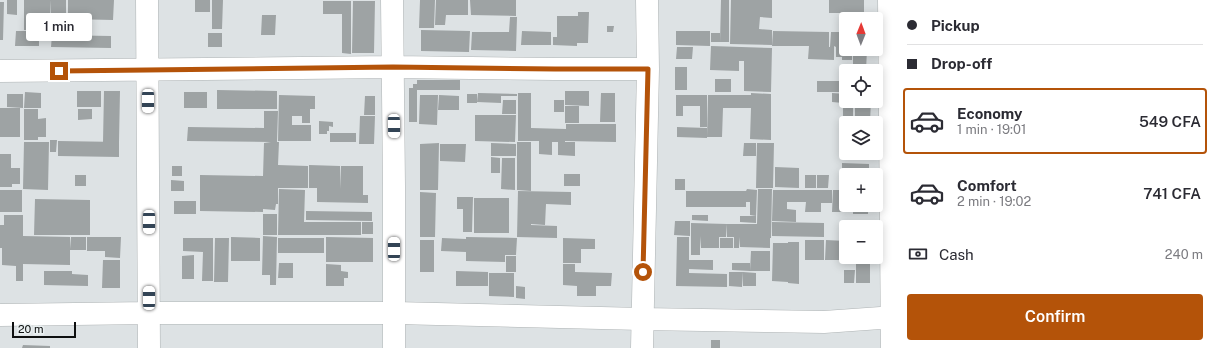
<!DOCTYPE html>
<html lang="en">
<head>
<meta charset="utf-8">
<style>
	body { margin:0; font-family:"Public Sans",sans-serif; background:#f2f2f3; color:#2b2b33; height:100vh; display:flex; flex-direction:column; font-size:15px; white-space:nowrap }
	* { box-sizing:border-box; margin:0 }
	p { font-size:13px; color:#7c7c81 }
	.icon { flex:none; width:22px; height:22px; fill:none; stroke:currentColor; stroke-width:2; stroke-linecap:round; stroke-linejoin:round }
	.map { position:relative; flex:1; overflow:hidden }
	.panel { display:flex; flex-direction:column; background:#fff; width:320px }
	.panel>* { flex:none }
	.guide { display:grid; align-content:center; height:88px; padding:0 12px; background:#fff }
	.needle { width:26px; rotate:1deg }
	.buttons { position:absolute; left:839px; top:12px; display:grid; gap:8px }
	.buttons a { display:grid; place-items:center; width:44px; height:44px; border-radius:4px; background:#fff; box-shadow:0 2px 10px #0003; font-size:20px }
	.scale { position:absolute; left:12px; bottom:10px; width:64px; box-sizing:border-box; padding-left:4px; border:2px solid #0e1010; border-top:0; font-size:11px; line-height:14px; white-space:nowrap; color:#0e1010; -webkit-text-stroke:3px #eaf0f1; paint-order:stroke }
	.end { position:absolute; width:18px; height:18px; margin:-9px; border:5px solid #b45309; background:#fff; box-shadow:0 0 0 2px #fff }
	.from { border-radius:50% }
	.bubble { position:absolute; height:28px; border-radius:4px; background:#fff; box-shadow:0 2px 10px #0003; font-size:13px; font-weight:600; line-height:28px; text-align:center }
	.car { position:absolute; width:12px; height:24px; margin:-12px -6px; border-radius:5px; box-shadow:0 0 3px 1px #0007; background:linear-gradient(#fff 24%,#345 0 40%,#fff 0 76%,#345 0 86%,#fff 0) }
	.guide b { display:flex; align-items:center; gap:14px; height:38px; font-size:15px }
	.guide b+b { border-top:1px solid #e1e1e2 }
	.guide i { width:10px; height:10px; background:#2b2b33 }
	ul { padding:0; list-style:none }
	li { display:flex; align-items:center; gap:12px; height:66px; margin:0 8px 6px; padding:0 4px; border:2px solid transparent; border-radius:4px }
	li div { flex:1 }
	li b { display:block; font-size:15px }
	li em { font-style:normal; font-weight:600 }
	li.selected { border-color:#b45309 }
	li>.icon { width:36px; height:36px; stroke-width:1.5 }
	.pay { display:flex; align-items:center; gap:10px; height:44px; padding:0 12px; font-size:15px }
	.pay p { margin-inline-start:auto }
	.primary-button { display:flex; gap:8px; margin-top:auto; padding:8px 12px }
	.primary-button a { flex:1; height:46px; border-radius:4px; background:#b45309; color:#fff; font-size:16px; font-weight:600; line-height:46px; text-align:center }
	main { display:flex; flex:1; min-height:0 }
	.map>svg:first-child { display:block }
</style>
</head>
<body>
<main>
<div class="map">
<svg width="895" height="348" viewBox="0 0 895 348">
	<rect width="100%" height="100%" fill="#dde2e4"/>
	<path fill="#9ea3a4" d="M7,0H17V15L7,14Z
		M24,0H51L50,20H42V30H24Z
		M51,0H66V15L51,16Z
		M68,0H114L113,20L68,19Z
		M195,0H210V12H195Z
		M212,0H223L222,29H212Z
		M420,0H435L434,28H419Z
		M436,0H468V15H446L445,25H435Z
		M470,0H516V16L471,15Z
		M721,0H729V42H720Z
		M731,0H772V18L760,17L759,29L772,30V45L730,44Z
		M829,0H864V19H846V24H841V13H829Z
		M323,1H351V54L342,53V14H323Z
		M353,1H375L374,53H352Z
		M0,2H4L3,40H0Z
		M578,12H589L588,43H577V46L553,45V37H557V16H578Z
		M262,15H276L275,35H261Z
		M510,17H517L516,51L471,50L472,32H509Z
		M607,26H614L613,32H607Z
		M421,30L470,31L469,52L421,51Z
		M16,31H39V46H15Z
		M522,31L551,32V45H521Z
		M676,31H710V46L676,45Z
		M773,31L829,32V47H830L831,32H846V49H852V60H842V57H836V47L834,46V60L808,59L809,46H772Z
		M208,33H222V47H208Z
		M711,33H720V42H711Z
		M52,35L111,36V48L51,47Z
		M711,46L772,48L771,92L744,91V61H739V71L710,70Z
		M677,47H693L692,59H676Z
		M853,49H867L866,71H853Z
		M675,67H687V90H675Z
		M715,79H731V92H715Z
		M417,80H460V90H417V122H409V88H413V84H417Z
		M817,81H846V92H817Z
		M217,90L277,91V109H217Z
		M77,91H101V107H77Z
		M104,91H120L119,142H103Z
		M565,91H589V106L565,105Z
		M25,92L41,93V108H24Z
		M184,92H207V108H184Z
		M478,93L517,94V96H501V103L477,102Z
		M518,93H531V128L566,129V124H616V142L565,141V142H575V156L558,155V142H552V155L539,154V141H518Z
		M601,93H615V122H600Z
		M751,93L771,94V140L750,139L751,108H723L722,137H707L708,95H751Z
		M832,93L846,94V101H853V121H843V103L832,102Z
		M7,94H23V108L7,107Z
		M467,94H477V103H467Z
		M279,95L315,96V109H310V123H302V116H292V125H311V141H278Z
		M420,95H438L437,125L419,124Z
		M439,95L459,96V110H438Z
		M676,95H707V127H700V106H683V116H676Z
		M365,96H375V115H364Z
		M503,100H516V114H502Z
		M554,100H564V112H554Z
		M855,101H871L870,122H855Z
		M565,106H579V123H565Z
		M0,108H20V137H0Z
		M24,109H38V119L46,118V137H38V140H24Z
		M78,109H92V119L78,120Z
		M264,111H278L277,142H279L278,165L308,166V188H278V204H276L275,210L263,209V212L200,211V175L263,176L264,143L271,142L187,141L188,127L264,128Z
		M475,115H516L515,142L475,141Z
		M360,116H375L374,144H359Z
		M319,121L333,122V127L329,126V131H327V134H319Z
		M677,127L707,128V138L677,137Z
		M330,133H356V142H330Z
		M50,140H57L56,152H50Z
		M58,141L119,142V157L58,156Z
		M24,142H49L48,190L23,189Z
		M517,142H531V191L517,190Z
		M439,143L438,190H420V144Z
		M491,143L516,144V156H491Z
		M744,143H756V156H743Z
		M757,143H774L773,188H756Z
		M440,144H466L465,162L440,161Z
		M0,154H11V168H20V184H12V187H0Z
		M491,157L500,158V173H491Z
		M502,158H515V190L501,189Z
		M842,163L869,164V175H846V189H842Z
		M309,165L340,166V189L341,166H363V195H368V203L317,202V188H309Z
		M172,166H182V176H172Z
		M775,167L799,168V188L775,187Z
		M564,174H580V186H564Z
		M75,175H86V186H75Z
		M805,175H816V188H805Z
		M817,175H829L828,188H817Z
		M675,179H685V190H675Z
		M171,180L184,181V191H171Z
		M279,189L305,190L304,222H361V235H278Z
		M747,189L757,190L756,216L750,215V202H746V207H686V191H746Z
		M758,189H772L771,238H770V248L740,247L739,237V248H734V237H727V224H757Z
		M0,190H22V212H0Z
		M773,190H832V203H821V212H805L806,202H787V209L796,210V222L772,221Z
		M833,190H846V205H848V212H832Z
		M518,191L571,192V205L546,204L545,225L531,224V225L557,226V238L517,237Z
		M420,192L436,193L435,237H420Z
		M457,197H473L472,232H463V209H457Z
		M474,198H509V233H474Z
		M35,199L90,200V235H34Z
		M174,201H196V214H174Z
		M853,205H868V214H853Z
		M306,211L372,212V221L306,220Z
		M263,214H277V235H263Z
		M4,215H23V236L70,237V249L71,237H86V250H70V265L23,264V281H16V266L2,265V248H0V225H4Z
		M692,215H708V221L692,220Z
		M740,216H756V223L740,222Z
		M675,221H690V236L674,235Z
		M362,222H373V234H362Z
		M772,222L824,223V237L772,236Z
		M691,223L727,224L726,237H719V248H701L700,236V255H691Z
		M263,236L277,237L276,285H270V275H262Z
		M87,237H121L120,258L105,257V251H87Z
		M231,237L260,238V261H231Z
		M326,237L373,238V262H326Z
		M466,237L517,238L516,255H505V262L466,261V252L441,251L442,238L466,239V247Z
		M677,237H689V273L727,274V287L676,286Z
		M183,238H213V281H202L203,252L183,251Z
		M215,238H229L228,282H214Z
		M278,238H324V253H278Z
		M563,238L595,239V249H581V263H563Z
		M720,238H733V248H720Z
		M420,240H434V272H420Z
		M805,240H824V260H805Z
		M826,240L846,241L847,260H825Z
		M788,242H799V284L788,283V282L772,281L773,243H788Z
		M751,251H770V271H750Z
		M194,255V279H182V256Z
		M506,256H516V272H506Z
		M856,259H870V283H856Z
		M103,260H120V288H102Z
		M689,260H713V270L689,269Z
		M279,263H293V278H278Z
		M732,263H750V271L732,270Z
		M326,264L341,265V271L348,272V278H344V286H326Z
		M563,264H575V272L612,273L611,286H596V296H577V286L563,285Z
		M844,270H855L854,283H844Z
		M44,271H72V274L88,275V286L44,285Z
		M456,271L488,272V286H456Z
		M729,272H743L742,287L729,286Z
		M743,272L756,273V286H743Z
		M489,273H514V297L489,296Z
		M516,286L525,287V299L516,298Z
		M711,340H720V348H711Z
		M23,345L50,346V348H22Z"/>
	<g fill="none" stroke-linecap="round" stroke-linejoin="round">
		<defs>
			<path id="minor" d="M147,0L149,348
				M392,0L394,185V348
				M889,0L892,348
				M0,71L393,67L555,69H648
				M0,315L149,313H395L642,319L824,322L895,317
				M642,348L648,69L647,0"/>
		</defs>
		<use href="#minor" stroke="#aeb3b4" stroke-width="23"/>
		<use href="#minor" stroke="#fff" stroke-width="22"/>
	</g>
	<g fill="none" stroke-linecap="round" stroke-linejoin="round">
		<path stroke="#b45309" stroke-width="5" d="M59,71L393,67L555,69H648L643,272"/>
	</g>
</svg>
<div class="buttons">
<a><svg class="needle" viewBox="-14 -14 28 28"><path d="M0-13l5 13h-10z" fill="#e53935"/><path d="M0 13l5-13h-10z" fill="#7c7c81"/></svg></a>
<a><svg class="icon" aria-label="locate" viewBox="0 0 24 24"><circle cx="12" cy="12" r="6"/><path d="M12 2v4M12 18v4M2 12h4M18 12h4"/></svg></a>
<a><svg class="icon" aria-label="layers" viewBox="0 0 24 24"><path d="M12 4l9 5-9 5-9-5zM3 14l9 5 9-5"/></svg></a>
<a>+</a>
<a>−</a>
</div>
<div class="scale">20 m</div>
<i class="end from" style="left:643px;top:272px"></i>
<i class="end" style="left:59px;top:71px"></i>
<div class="bubble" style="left:26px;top:13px;width:66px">1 min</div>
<i class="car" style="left:148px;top:101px;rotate:180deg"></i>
<i class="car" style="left:394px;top:126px;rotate:179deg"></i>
<i class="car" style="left:149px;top:222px;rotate:180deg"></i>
<i class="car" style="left:394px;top:249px;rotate:0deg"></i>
<i class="car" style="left:149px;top:298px;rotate:0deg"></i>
</div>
<section class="panel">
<div class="guide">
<b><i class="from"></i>Pickup</b>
<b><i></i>Drop-off</b>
</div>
<ul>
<li class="selected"><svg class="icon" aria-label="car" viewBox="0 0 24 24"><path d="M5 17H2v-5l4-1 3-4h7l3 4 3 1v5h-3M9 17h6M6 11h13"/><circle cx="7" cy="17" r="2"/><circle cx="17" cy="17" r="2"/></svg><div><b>Economy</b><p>1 min · 19:01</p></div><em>549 CFA</em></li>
<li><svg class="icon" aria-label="car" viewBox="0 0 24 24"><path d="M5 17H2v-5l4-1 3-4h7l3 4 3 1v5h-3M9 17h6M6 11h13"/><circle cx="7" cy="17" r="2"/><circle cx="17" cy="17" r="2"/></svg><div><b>Comfort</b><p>2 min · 19:02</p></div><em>741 CFA</em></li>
</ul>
<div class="pay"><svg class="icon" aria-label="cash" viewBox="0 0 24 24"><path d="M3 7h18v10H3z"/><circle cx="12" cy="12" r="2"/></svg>Cash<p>240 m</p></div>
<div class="primary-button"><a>Confirm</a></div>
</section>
</main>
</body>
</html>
